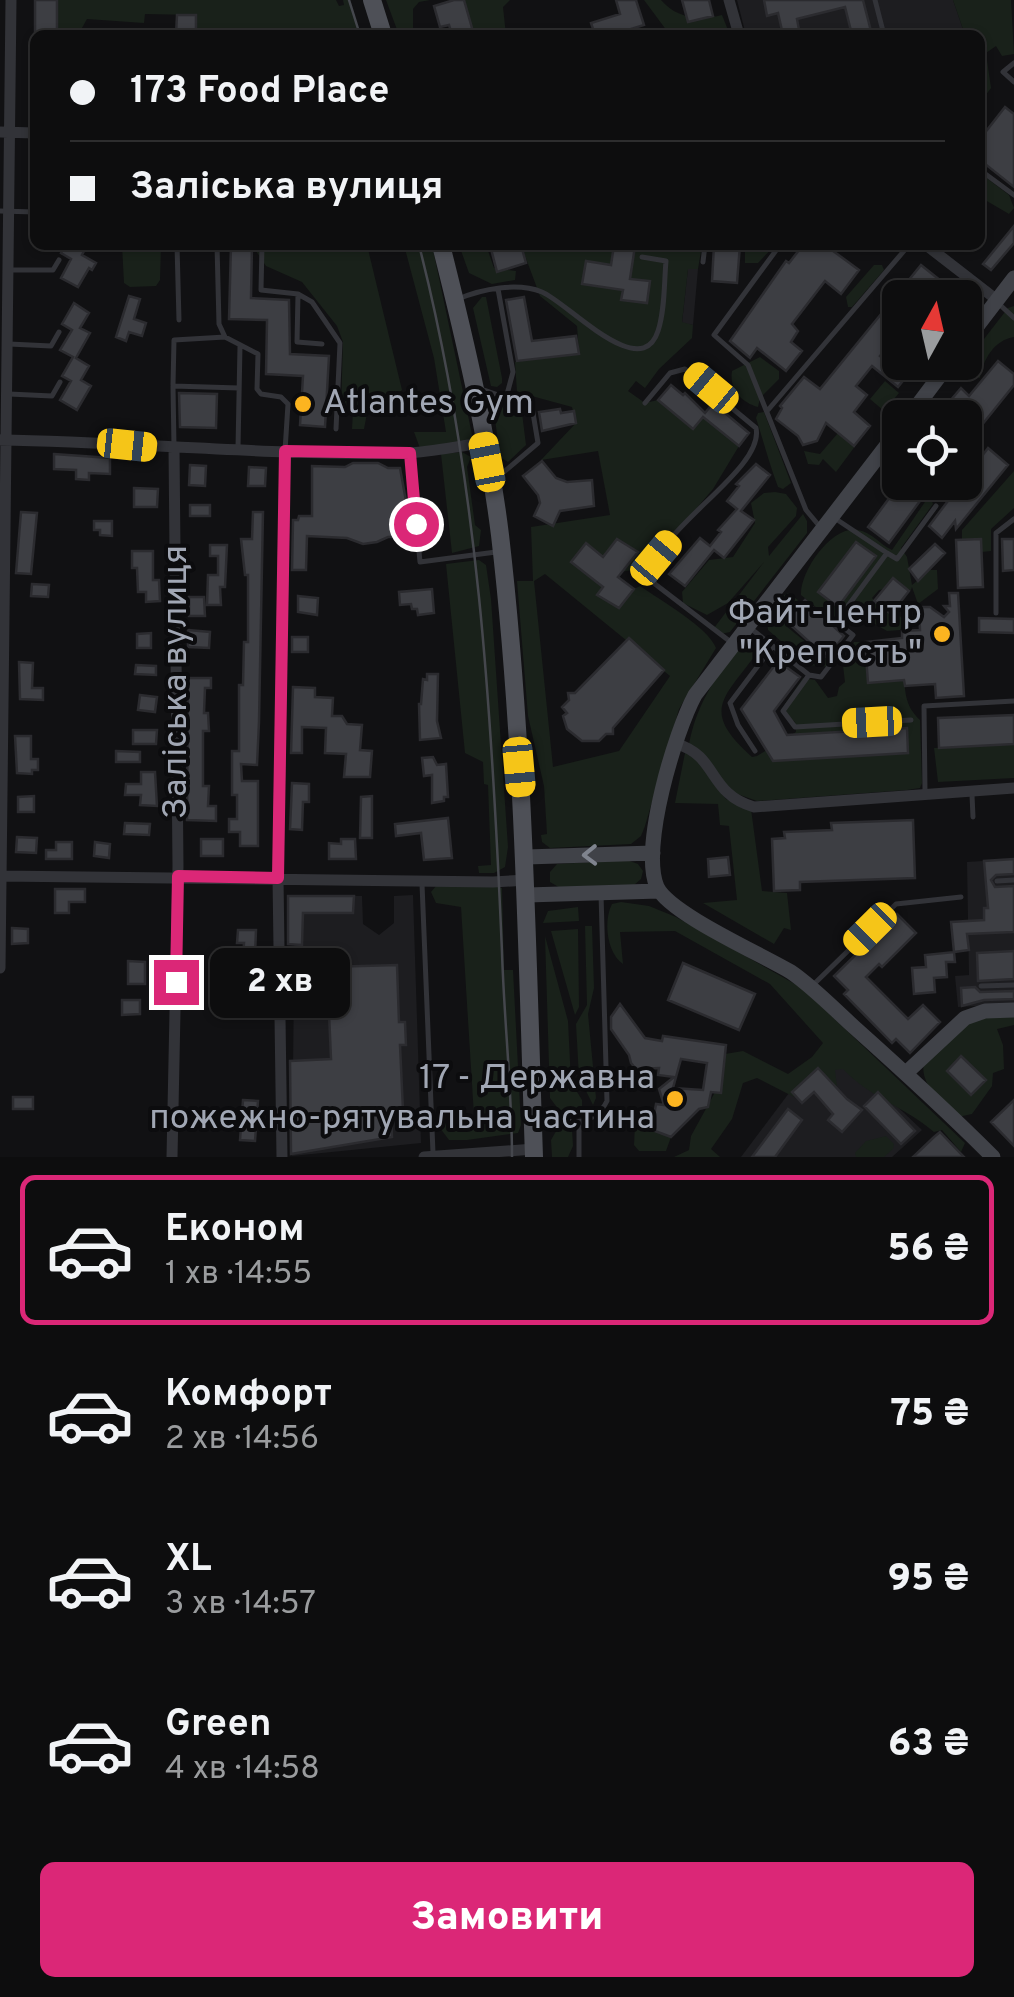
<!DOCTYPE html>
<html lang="uk">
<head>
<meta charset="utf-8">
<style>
	body { margin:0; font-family:Overpass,sans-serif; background:#161617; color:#f1f3f6; height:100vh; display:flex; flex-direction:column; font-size:38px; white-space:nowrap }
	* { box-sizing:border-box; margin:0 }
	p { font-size:32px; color:#9a9c9e }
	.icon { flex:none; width:55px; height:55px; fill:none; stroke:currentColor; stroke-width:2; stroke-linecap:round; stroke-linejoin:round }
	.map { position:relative; height:1157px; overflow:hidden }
	.drawer { display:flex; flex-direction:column; background:#0d0d0e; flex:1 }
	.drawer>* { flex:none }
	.guide { position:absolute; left:30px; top:30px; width:955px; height:220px; border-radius:15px; box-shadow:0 2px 8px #0004,0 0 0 2px #2d2d2e; display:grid; align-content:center; height:220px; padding:0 40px; background:#0d0d0e }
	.needle { width:65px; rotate:8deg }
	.buttons { position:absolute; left:882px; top:280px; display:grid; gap:20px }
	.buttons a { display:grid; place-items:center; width:100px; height:100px; border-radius:15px; background:#0d0d0e; box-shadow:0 2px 8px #0004,0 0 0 2px #2d2d2e; font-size:50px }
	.end { position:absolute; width:45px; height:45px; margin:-22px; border:12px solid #db2777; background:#fff; box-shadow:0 0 0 5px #fff }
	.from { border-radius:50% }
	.bubble { position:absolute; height:70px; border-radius:15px; background:#0d0d0e; box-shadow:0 2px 8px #0004,0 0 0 2px #2d2d2e; font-size:32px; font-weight:800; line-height:70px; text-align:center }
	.car { position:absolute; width:30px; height:60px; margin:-30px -15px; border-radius:12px; box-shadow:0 0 8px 2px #0007; background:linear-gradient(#f5c518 24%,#345 0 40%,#f5c518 0 76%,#345 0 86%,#f5c518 0) }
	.guide b { display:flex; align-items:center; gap:35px; height:95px; font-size:38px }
	.guide b+b { border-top:2px solid #2d2d2e }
	.guide i { width:25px; height:25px; background:#f1f3f6 }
	ul { padding:18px 0 0; list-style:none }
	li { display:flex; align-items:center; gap:30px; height:150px; margin:0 20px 15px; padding:0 20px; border:5px solid transparent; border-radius:15px }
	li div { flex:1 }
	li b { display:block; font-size:38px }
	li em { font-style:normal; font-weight:800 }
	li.on { border-color:#db2777 }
	li>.icon { width:90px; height:90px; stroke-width:1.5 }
	.button { display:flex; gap:20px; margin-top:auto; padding:20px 40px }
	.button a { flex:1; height:115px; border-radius:15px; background:#db2777; color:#fff; font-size:40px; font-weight:800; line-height:115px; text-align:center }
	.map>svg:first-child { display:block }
</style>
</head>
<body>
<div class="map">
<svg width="1014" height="1157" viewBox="0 0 1014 1157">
	<rect width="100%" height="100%" fill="#111113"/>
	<path fill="#1d1d20" d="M737,0H953L965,35H746Z
		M688,268L698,269L693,325L682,323Z
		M1014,859V1004L958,1007L955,976L969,975L967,862Z
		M413,895L421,1143L292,1156L295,896H362L363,924L379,935L394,923V896Z
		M828,1041L922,1130L892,1157H741Z"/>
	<path fill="#19211a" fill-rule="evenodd" d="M57,0H336L339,6L344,5L343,0H349L361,35H206V31H196L195,15L145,14L144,23L87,19L78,35H57Z
		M386,0H430L419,2L413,9V35H399Z
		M464,0H510L503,7L506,35H474Z
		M644,0H661C676,18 699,21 722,15L730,35H670Z
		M953,0H1011L1014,54L1002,56L996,46L986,53L991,88L980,103V35H965Z
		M980,173L1009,195L1014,208L1009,214L980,197Z
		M122,245H161L160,280L156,286L130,287L124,283Z
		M252,245H367L402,390L392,399L369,403L364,429H352L353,410L341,409L343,342L337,326L302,282L266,266Z
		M404,245H432L474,444L421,451L414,432H446L434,358Z
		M459,245H486L494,268L516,271L515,280L492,284L469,273Z
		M521,245H702L698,269H688L682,322L693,325L692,338L659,369L645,388L636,381L628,391L645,403L658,400L693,429L703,417L739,446L713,489L649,564C636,573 625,568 612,576L634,589L640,586C660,600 709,628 716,648L679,709L645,826L641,836L631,844L550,848L542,842L541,835L547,834L544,786L528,716L517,581H533L531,527L610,515L598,451L541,460L576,423L572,407L517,392L515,362L579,353L577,326L540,296ZM545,574L670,676L619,751L553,767L534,581Z
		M745,245H775L758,263H745Z
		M874,265H882L884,270L852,307H848L846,297Z
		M482,297H486L502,378V383L497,387L491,386L473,308Z
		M1014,306V337C994,340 983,360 980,378L971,375L970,357L1008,308Z
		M760,357L779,371V379L760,398L758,407C741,402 729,389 732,371Z
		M885,381L899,393L884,411L870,399Z
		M495,399L509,403L522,413L526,445L508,462L500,457L493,404Z
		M764,412L791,483L783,489L778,487C770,466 763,440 756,418L758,413Z
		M870,426L836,472L823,459L819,465L808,464L804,451L820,454L838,433L854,446Z
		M462,452L471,457L467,467L475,525L481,530L479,546L452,553L441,454Z
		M1014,471V508L991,529V551L982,552L981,539L962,540V530Z
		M775,492L786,494L797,508L796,516L768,547L769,556L803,514L807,521V533L730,632L721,634L714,628L764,562L728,603L707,615L683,603L682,592L709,560L733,557L755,523L751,503L764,493Z
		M927,499H931L933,504L901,548L907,557L912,585L930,570H937L938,589L918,604L912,587L911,590L896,587L879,590L872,598L884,611L895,612L902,618L904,624L900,630L887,631L868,620L839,626L801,595C800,571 832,525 858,530C872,532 879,544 892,550Z
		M479,560L486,565L491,599L508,847L505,867L494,873H479L478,866L491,865L488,785L484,784L483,762L465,753L446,564Z
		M788,593L798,600L784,620L786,626L829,661L830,667L809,665L768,630C766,613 771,601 788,593Z
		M854,642H865L869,683L904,670C905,690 904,705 920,720L922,783L920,788L907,790L757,801L715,786L726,799L751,809L762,891L787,893L791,930L784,928L774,944L703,903L737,900L729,826L720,825L718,804L675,803L685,753L688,751C694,708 714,679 740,645L751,644L757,653C722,700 701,711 752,757L757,756L796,732L795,722L787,715L785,704L803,678L815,680L828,698L837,696L839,687L845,682L843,665Z
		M1014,744V778L938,782L934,748Z
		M627,860L638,864L643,871L641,879L634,885L562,889L550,882V872L557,864Z
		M490,885L502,888L504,970H513L521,1125L518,1133L467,1140H449L440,1128L441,1118L474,1116L461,907L436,903L431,892L436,886Z
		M621,902L649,906L676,917L802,988L965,1143L961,1152L942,1130L934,1132C905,1107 869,1097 843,1069L835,1070L837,1086L807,1083L794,1097L757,1078L743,1083L732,1119L711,1149L720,1157H674L689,1150L691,1136L714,1094L725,1054L743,1051L788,1074L812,1057L823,1043L770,984L675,931L620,932L623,964C607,953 603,921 612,904Z
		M578,907L579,921L543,923L548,911Z
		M585,926H592L594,988L588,1014L596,1098L593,1105L579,1077L576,1024L587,1005Z
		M578,929L579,1007L575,1015L551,931Z
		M545,936L568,1021L571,1082L582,1100V1111L559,1110L550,1098Z
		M1014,1014V1025L997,1029L1003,1045L1004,1069L993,1073L992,1086L972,1114L958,1117C942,1103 919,1084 924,1062L972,1018Z
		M638,1122L660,1123V1128L671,1137L666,1151H639L634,1145L635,1125Z
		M567,1124L572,1129L573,1146L568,1157H552L551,1140L559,1126Z
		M886,1136L894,1144L893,1149L884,1157H856L855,1153L866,1141Z"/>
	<path fill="#3d3e43" stroke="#2b2b2f" stroke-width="2.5" fill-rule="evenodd" d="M35,0H57V35H35Z
		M454,0H464L474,35H452L449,25L440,27L434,6Z
		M616,0H636L644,25L612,35H595L591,23L620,14Z
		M682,0H709L713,16L688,22Z
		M764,0H863L872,35H852L845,7L797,19L800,35H783L778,13L767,16Z
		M177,15H196V35H176Z
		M1005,107L1014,114V187L980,160V139Z
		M1014,226V243L991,270L983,264Z
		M66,245H87L82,255L96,263L92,270L89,268L78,287L61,278L71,259L61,253Z
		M231,245H252L251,298L289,300L290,354L329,356L325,427L300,425L303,376L266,374L267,320L229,319Z
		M490,245H521L526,263L497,272Z
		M614,245L635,246L630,279L650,281L647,303L621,300L623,290L582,284L586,261L611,265Z
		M714,245H740L737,283L712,281Z
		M803,245H825L859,270L841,294L825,281L792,324L798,331L791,342L802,351L786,371L757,348L750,358L730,341L786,261L789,263Z
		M921,265L941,281L927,298H900V331L880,356L906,377L898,387L872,366L856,386L867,395L854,412L870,426L854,446L826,423L817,441L803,445L798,436L776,419L782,408L780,406L804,377L820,389Z
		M129,296L140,299L134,319L146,323L142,336L129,332L126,341L116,337Z
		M524,297L532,341L576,336L579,354L517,361L506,300Z
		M74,303L89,313L80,328L90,333L76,358L89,366L81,380L91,386L77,410L60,400L71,381L62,376L73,357L60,350L72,330L62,324Z
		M998,361L1014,374V385L965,446V418H957L945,407L961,388L969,396Z
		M671,385L683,395L685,393L705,413L713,403L749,433L739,446L703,417L693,429L658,400Z
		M179,393L217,394L216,428L180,427Z
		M560,409L561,413L574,411L576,423L542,431L539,412Z
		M988,448L1008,465L956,529L955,521L942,538L929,526Z
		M54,454L110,458V474L89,473V480L76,479V470L54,469Z
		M542,461L556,478L567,482L592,480L594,506L560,511L553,526L534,516L540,503L538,495L523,476Z
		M353,463H378L388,468H400L406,501L400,537H388L377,542L363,544L347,538L307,536L306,570H292L293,520H298L299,516H312V466L345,467Z
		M756,464L770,475L741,511L754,520L724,558L714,550L685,586L669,574L700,538L710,546L721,532L718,530L737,509L727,501L739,486L736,484Z
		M190,465L206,466L205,486L189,485Z
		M249,467L266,468L265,486H248Z
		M901,482H934L889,543L868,527Z
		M134,488L158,489L157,507H134Z
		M190,505H210V516H190Z
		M21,512L37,513L31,574L16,573Z
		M253,512H263L259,722L257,765L241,764L242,781H258V846H240V832H229V819H237V795H232V751H239V685H243L244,642H248V575H245L241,539H252Z
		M94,521H112V536L100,535V530H94Z
		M617,539L638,552L618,577L634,589L619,608L597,595L603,587L571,562L586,543L603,557Z
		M981,539L983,587L958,588L956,540Z
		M1002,539H1014V570L1003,571Z
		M856,542L876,556L838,607L818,592Z
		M935,544L945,553L918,581L909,569Z
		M210,545H227L225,587H220L221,605H207L208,575H218V556H210Z
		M132,551H153V580H159L160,601L146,602V592H138L137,568H132Z
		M893,578L909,591L891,614L874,601Z
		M32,584L49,585L48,597L31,596Z
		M432,589L434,613L418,615L417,609H412L411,604L400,605L399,592Z
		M949,593H958L964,696L936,698L935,684L905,686L904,680L868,683L865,642L902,638V631L920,630L919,607H930L944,617L949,612L944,606H950Z
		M298,596L318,598L317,615L298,612Z
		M189,597H204L205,616H189Z
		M805,600L844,636L827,658L786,621Z
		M979,618L1014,619V633L979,632Z
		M188,630L210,632L209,648L188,647Z
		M151,633V648H137V634Z
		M292,637H308V652H292Z
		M629,638L664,670L613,728V734H606L599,741H582L567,729L563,716L567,713L562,707L569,700L568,693H575Z
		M778,661L800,677L774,711L787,735L907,728L908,753L773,761L741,709Z
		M19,662L33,663L32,688H43V700L20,699Z
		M136,665L156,666V675L135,674Z
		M427,674H438L437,721L441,738L420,740L419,704H421L423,679L427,680Z
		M188,678H211V688H205L204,713H208L209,731H203V786H209L208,806H216V821L187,820Z
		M293,687L315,688V697L333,698L332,716H342L347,724L362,725L360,750L372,751L370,777H344L346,754L325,753L326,728L302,727V753H291Z
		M140,695L157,697L155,712L138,710Z
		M1014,715V744L939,748L938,718Z
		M133,730H157L156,744H133Z
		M15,736H31V759H38V770H32V774L17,773Z
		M116,751L140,752V762H116Z
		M433,757L437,765L446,764L448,797H444V801L432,803V775L424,776L422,758Z
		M141,772H155L157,806L140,805L141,795H125L126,784H141Z
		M292,783L309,784V802H303L302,830L290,829Z
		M34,796V812H18V797Z
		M372,796V838H360L361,797Z
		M448,818L452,858L424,860L421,833L396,836L395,824Z
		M913,820L915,878L800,882V890L774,891L772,839L785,838L784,832L832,830L831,823Z
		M125,823L150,824L149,835L124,834Z
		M17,837L37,838L36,853L16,852Z
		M201,839H223V856H201Z
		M341,839H355L356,859H329V843L341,844Z
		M56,842H72V859H46V850H56Z
		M95,842L110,844L109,858L94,856Z
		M728,857L730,875L709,877L708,859Z
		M1014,859V874L996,875L991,880L995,887L1014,886V932L967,934L969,950L954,952L951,922L984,920V908H988L984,861Z
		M55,889H85V902H69V913H55Z
		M288,896H354L353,913H303L302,945L288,944Z
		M897,914L916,933L882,967L879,964L866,977L908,1019L923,1005L940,1022L910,1053L896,1039L892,1043L844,994L848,990L834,976Z
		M12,928L28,929V943L12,944Z
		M238,930H256L255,956H243L244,943H237Z
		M1014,951V979L978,981L977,953Z
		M954,952L955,962H946L947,977L934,978L935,992L914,994L912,968L926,967L925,955Z
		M128,961L145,962V984H128Z
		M683,963L755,994L739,1030L668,1000Z
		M397,965L399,1022H405L406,1045H400L403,1110L391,1111L392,1137L291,1154L290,1061L331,1059L327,967Z
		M975,987L980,992L1014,991V999L984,1000L962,1006L961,988Z
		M122,1000H140V1014L122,1015Z
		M620,1004L645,1038L662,1041L663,1036L726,1045L721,1093L711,1092L708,1107L699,1109L671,1137L655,1131L653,1121L656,1104L664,1105L659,1089L674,1077L658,1075L659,1068L636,1069L631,1063L629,1055L611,1029V1017ZM681,1059L707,1063L703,1090L673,1088Z
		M961,1056L986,1080L971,1095L947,1071Z
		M818,1068L847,1099L862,1110L842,1132L828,1120L833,1114L814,1092L802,1103L792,1092Z
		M878,1092L915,1131L901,1144L864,1106Z
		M13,1097H33V1109H13Z
		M243,1100L258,1101L255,1141L240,1140Z
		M1014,1100V1146L991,1122Z
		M788,1109L802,1120L775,1157H752Z
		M940,1132L964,1157H913L934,1137Z"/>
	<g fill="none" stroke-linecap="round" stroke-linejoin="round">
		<path stroke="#323338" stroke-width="5" d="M875,0L884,35
			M1014,63L1003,72L1014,82
			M980,170L1014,195
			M0,211L35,212
			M177,245L179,320
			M217,245L219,324L225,337L258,354L257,389L261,394L281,397L288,404L285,451
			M262,245L261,290L298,294L312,302L340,343L336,429
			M780,245L714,335L748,365L806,510L821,528
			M703,262L705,245
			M9,270H53L59,260
			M498,289L513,372L506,398
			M298,294L297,342L322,344
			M458,299C482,289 517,282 542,292C567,302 641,384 658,331C665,310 664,283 666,261L642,257
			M998,303L1014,318
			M9,344L51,346L59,332
			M173,385L174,340L225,337
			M481,389L532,407L538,443L498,477
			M9,394L52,396L60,382
			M645,403L670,373L685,369L756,428C766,473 635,540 655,584L732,643
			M768,410L909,245
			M174,447L173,386L239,388
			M238,448L240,346
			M410,456L420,562L496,552
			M887,553L897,559L936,506
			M996,613V533L1014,519
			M749,627L809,675L783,711L795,727L911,720
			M809,675L821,677L853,635L836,622L887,553L833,517
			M755,751L738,725L730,703L773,646
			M925,791L924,706L1014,701
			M972,795L973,817
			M997,881L1014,880
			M422,884L433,1153
			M812,986L896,904L961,897
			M981,986L1014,985
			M537,1116C564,1121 592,1131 607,1101L601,894
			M579,1157V1123"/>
		<path stroke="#323338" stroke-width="11" d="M729,0L739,35
			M0,132L35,133
			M926,245L997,300
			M0,440C136,442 271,456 407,453C432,452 458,446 483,443
			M677,744C718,756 708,794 754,807L1014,788
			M0,876L493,882L527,880
			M0,968L11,0
			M172,1157L178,866L174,447
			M282,1157L278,878L285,451
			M424,1157L534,1149"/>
		<path stroke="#404248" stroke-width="15" d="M965,342L1014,278
			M908,418L950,362
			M900,428L695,695C675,732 640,848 657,887C670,914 761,954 791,972C813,987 834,1009 854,1027C901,1069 948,1112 993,1157
			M526,857L653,853
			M527,895L659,891
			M906,1073L965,1018L985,1011L1014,1010"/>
		<path stroke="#4e5057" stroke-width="18" d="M372,0L383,35
			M441,245C465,340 488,438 500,535C524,742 527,949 534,1157"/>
		<path stroke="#45474d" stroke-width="2.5" d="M349,0L360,35
			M419,245C478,476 492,715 502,952C504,1020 512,1089 512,1157"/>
	</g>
	<defs><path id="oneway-chevron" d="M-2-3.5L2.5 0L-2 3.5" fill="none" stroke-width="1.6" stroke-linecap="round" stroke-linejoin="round" transform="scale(2.5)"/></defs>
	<use stroke="#7f848e" href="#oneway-chevron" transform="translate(590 855) rotate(179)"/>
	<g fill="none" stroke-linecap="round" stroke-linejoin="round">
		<path stroke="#db2777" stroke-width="12" d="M176,982L178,876L278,878L285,451L410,453L416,524"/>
	</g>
	<g fill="#fcb420" stroke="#0c0c0e" stroke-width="4">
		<circle cx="303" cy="404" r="10"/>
		<circle cx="942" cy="634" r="10"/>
		<circle cx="675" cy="1099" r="10"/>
	</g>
	<g text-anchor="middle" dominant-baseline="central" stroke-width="8" stroke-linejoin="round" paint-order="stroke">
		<g font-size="35" fill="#a1a7b4" stroke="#0c0c0e" text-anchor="end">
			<text x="323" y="404" text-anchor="start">Atlantes Gym</text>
			<text x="922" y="614">Файт-центр<tspan x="922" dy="40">"Крепость"</tspan></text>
			<text x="655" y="1079">17 - Державна<tspan x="655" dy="40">пожежно-рятувальна частина</tspan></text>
		</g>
		<g font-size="35" fill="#a1a7b4" stroke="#0c0c0e">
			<text transform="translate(177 682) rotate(-90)">Заліська вулиця</text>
		</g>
	</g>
</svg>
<div class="buttons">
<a><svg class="needle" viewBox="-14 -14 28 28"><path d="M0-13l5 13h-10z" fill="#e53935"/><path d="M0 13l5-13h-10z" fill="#9a9c9e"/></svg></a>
<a><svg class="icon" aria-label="locate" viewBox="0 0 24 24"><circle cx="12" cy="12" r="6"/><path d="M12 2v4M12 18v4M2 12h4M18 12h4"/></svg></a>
</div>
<i class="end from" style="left:416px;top:524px"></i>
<i class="end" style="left:176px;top:982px"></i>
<div class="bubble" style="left:210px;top:948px;width:140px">2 хв</div>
<i class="car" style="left:711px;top:388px;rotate:310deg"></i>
<i class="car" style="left:127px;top:445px;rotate:96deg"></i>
<i class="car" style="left:487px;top:462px;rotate:349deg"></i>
<i class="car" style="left:656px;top:558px;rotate:40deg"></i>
<i class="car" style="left:872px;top:722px;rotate:267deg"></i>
<i class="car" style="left:519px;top:767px;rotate:175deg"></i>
<i class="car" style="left:870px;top:929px;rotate:225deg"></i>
<div class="guide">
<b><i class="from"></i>173 Food Place</b>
<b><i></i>Заліська вулиця</b>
</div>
</div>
<section class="drawer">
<ul>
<li class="on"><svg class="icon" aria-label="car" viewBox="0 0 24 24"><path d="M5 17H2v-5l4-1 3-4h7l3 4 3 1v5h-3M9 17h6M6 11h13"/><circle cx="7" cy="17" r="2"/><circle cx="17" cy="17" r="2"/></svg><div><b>Економ</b><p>1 хв · 14:55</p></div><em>56 ₴</em></li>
<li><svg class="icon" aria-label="car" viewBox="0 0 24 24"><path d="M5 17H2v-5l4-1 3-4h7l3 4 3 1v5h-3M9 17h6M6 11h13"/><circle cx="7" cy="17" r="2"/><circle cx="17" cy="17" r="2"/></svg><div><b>Комфорт</b><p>2 хв · 14:56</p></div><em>75 ₴</em></li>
<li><svg class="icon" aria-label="car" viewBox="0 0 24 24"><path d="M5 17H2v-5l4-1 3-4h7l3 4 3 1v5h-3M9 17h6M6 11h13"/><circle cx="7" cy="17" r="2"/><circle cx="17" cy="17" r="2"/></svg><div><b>XL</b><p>3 хв · 14:57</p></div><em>95 ₴</em></li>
<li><svg class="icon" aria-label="car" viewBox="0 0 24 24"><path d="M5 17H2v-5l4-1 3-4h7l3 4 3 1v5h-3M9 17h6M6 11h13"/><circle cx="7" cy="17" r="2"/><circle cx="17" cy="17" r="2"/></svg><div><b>Green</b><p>4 хв · 14:58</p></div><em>63 ₴</em></li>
</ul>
<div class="button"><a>Замовити</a></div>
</section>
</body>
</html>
